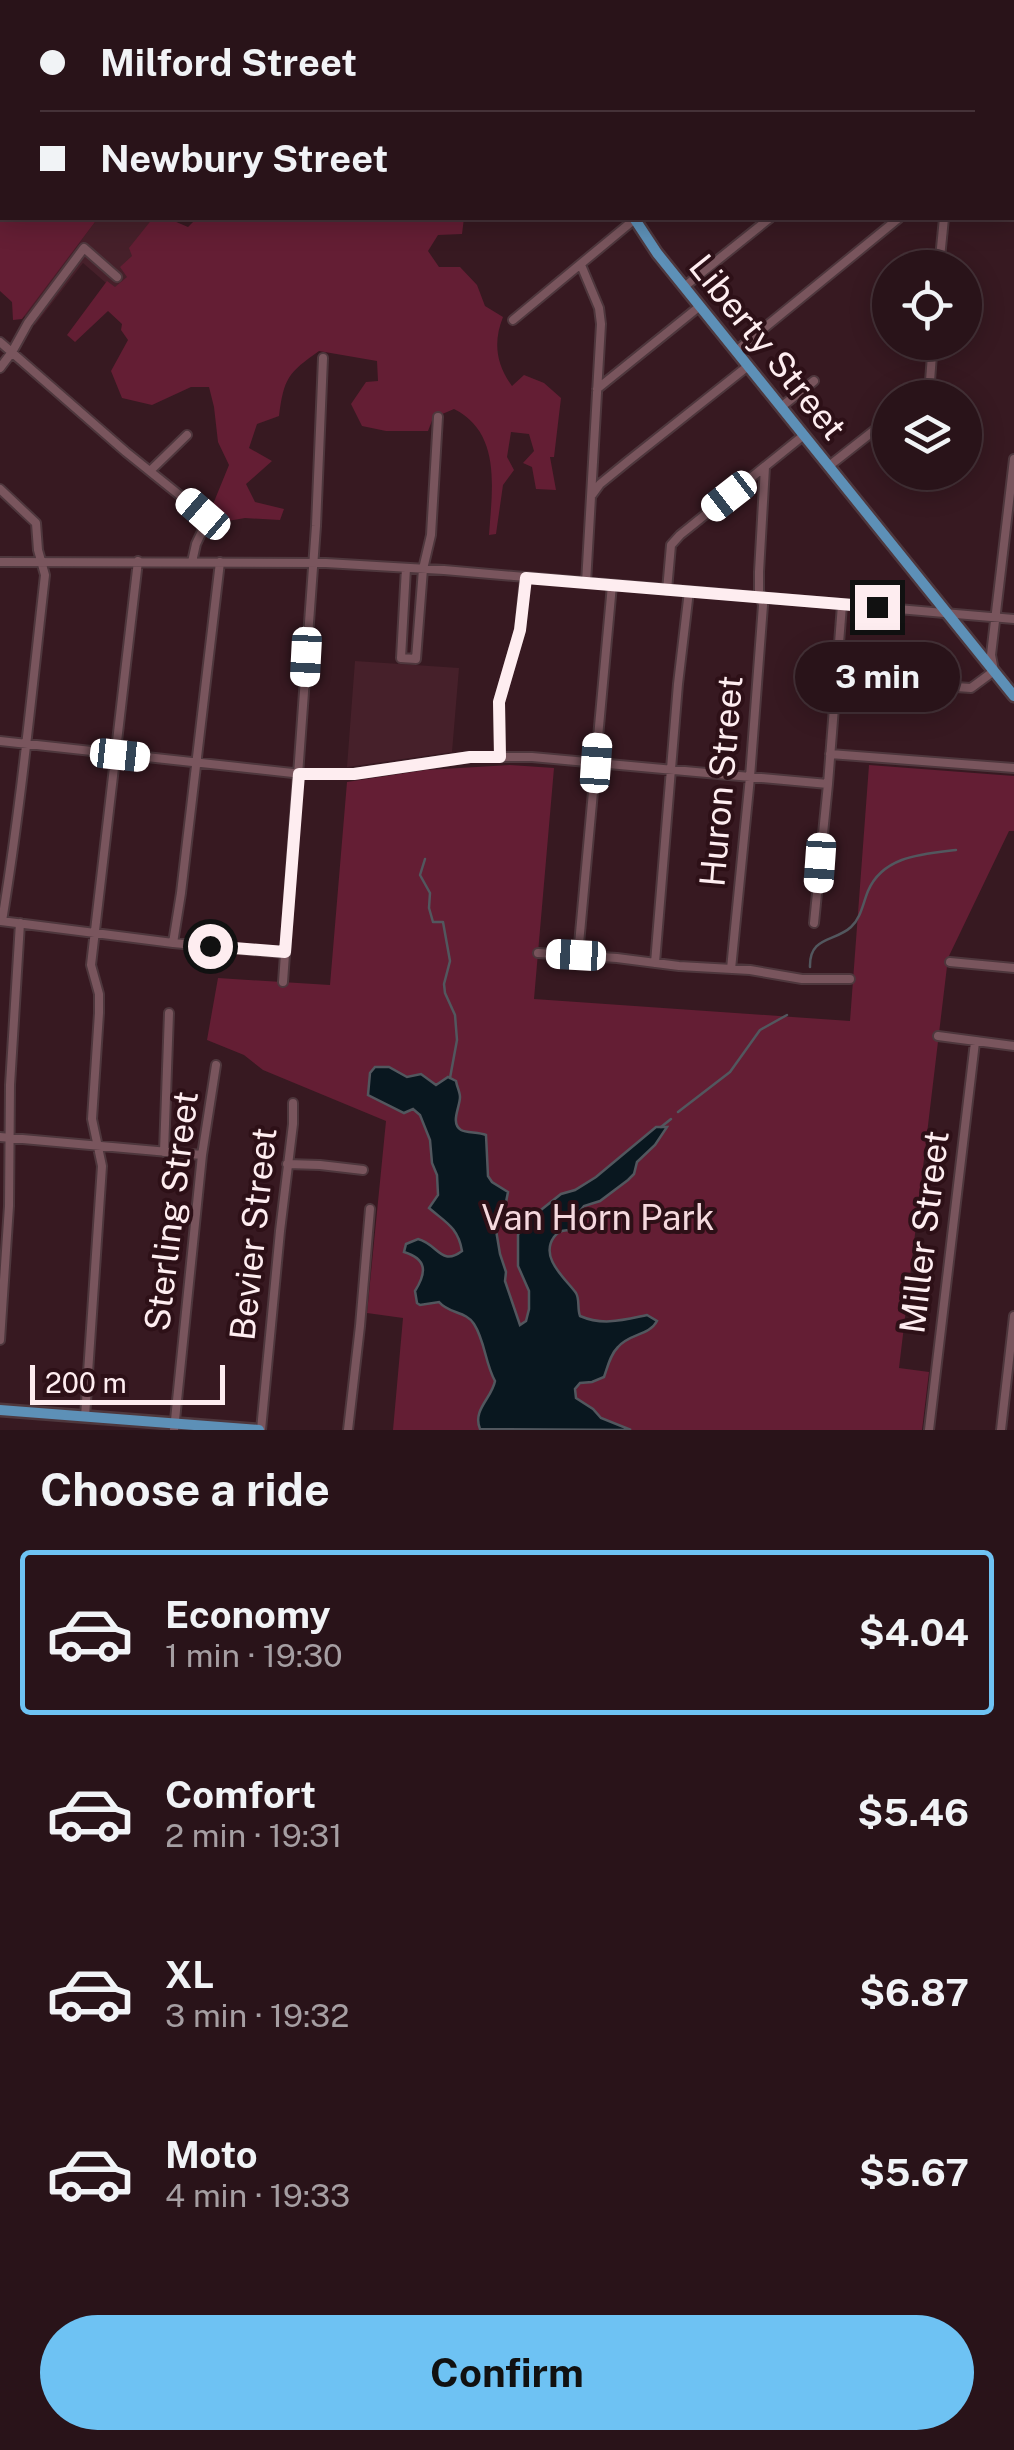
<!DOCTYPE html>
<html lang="en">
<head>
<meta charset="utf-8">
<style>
	body { margin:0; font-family:"Public Sans",sans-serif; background:#311c22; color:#f1f3f6; height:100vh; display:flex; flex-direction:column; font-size:38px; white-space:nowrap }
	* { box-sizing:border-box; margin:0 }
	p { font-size:32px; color:#a59ea2 }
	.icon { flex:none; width:55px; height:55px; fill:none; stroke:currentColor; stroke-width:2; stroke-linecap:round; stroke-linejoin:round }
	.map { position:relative; height:1430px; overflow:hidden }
	.panel { display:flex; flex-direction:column; background:#291319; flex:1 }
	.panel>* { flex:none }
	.guide { position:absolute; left:0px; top:0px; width:1015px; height:220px; box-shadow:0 5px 25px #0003,0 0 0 2px #453238; display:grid; align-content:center; height:220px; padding:0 40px; background:#291319 }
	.buttons { position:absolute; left:872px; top:250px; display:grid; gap:20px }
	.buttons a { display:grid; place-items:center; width:110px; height:110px; border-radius:50%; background:#291319; box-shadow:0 5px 25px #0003,0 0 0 2px #453238; font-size:50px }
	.scale { position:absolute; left:30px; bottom:25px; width:195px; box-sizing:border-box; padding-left:10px; border:5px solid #feedf0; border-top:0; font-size:28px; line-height:35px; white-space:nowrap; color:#feedf0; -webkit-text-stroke:8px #2d1017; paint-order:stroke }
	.end { position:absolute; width:45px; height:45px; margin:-22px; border:12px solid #feedf0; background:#111; box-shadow:0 0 0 5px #111 }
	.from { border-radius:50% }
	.bubble { position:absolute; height:70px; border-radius:35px; background:#291319; box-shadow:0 5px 25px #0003,0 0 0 2px #453238; font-size:32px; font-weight:700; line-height:70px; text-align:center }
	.car { position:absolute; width:30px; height:60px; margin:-30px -15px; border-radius:12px; box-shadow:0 0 8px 2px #0007; background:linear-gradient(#fff 24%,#345 0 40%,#fff 0 76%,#345 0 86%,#fff 0) }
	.guide b { display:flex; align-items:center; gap:35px; height:95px; font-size:38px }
	.guide b+b { border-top:2px solid #453238 }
	.guide i { width:25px; height:25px; background:#f1f3f6 }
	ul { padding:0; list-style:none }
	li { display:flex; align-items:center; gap:30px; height:165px; margin:0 20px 15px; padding:0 20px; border:5px solid transparent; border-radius:10px }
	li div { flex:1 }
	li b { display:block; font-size:38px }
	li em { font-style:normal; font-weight:700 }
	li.selected { border-color:#6ec2f3 }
	li>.icon { width:90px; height:90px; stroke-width:1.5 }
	h2 { padding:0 40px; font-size:45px; line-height:120px }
	.action { display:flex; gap:20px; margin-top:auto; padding:20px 40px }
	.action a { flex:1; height:115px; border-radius:60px; background:#6ec2f3; color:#111; font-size:40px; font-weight:700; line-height:115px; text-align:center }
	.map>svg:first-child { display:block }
</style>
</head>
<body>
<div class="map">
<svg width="1014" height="1430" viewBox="0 0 1014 1430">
	<rect width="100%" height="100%" fill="#371921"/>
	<path fill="#46202a" d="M98,218H165L128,302L83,263L35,325L24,316Z
		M355,661L459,668L452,752L347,767Z"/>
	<path fill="#641e34" d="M0,0H553L554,2H2V218H98L22,319L13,320L12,302L0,291Z
		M573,0H928L925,2H574Z
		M153,218H167L188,227L197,218H464L462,234L438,235L428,251L439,267H460L477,285L485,306L503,317C493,342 496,364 512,386L524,375L544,383L561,398L554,457H550L556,490L536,489L532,467L523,463L534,451L529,434L511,432L507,457L514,470L503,485L496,534L489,535C492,490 502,433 454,409L433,418L428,431H386L362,426L351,404L366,382L378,381L377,361L319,351C288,373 284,378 279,416L257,424L249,448L272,461L246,484L255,502L284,509L280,520L245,518L222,522L209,514L229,465L218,442L214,407L209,387H191L152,405L122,398L111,371L128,340L121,330L122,324L108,311L75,342L67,335L107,281L115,287L127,277L120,267L132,256L129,248Z
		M510,765L554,768L534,999L850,1021L869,765L1014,776V831H1009L948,958L899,1368L929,1372L922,1430H393L403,1318L367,1313L386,1121L263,1070L244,1055L207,1040L218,978L330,985L347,782L426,770Z"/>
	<path fill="#09171f" stroke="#52575e" stroke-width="2.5" d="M375,1067H389L407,1077L421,1074L436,1085L448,1077L456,1081C457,1087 460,1092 460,1097C460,1107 450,1123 461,1130C466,1133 479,1132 486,1135L488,1176L492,1182L508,1192L504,1212L498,1222L496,1230L500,1254L506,1272L505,1281L520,1325L526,1321L529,1309V1291L518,1266V1235L522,1225L561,1194L575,1190L596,1177L656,1127H667L655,1145L637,1162L634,1174L628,1180L600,1201L584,1206L576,1216L581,1228L575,1232C567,1229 560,1229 554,1237C539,1258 566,1279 576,1293C580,1300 577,1308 580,1316C603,1326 623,1320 647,1315L657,1321C649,1336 630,1333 618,1347C610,1355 608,1366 604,1377L592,1382L580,1383L575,1389L576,1398L593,1409L601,1418L631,1430L480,1429C472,1410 492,1398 495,1381C485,1363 485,1341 474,1324C466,1311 449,1314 439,1302L420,1305L417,1303L415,1291C427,1272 427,1259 404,1252L406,1244L418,1239C438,1244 441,1267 462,1251C458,1227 445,1222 429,1208L438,1195L437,1175L432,1163L430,1140L420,1115L413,1109L404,1113L368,1095L370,1073Z"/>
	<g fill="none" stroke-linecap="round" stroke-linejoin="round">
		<path stroke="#52575e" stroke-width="2.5" d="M377,0L379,2
			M725,0L726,2
			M425,859L420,875L430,893L429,908L433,922H443L450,961L444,984L445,993L455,1015L457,1040L450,1078
			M810,967C809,936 835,942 851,927C861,918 863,903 868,891C883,856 922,854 956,850
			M678,1112L730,1072L760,1030L787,1015
			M661,1127L671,1119"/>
		<defs>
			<path id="minor" d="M956,2V0
				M1012,187L1014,188
				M581,265L599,308L601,324L586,583
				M939,268L944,218
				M684,287L770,218
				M513,320L635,219
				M0,342L126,452L203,514L207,521L196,544L192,562
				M736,351L899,218
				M0,368L12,352L28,323L84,248L117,277
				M597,389L700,306
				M915,398L930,381L933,342
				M781,407L814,381
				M829,466L890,418
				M150,471L187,435
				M0,489L36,523L38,550L45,575C32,690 21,806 2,921
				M592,495L600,484L627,462L748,366
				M0,562L326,563L444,570L1014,619
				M406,568L401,658L416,659L423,569L431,535L438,417
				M667,590L671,545L680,535L804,435
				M835,679L971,688L994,671L991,655L1014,459
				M0,741L302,774H354L470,757H532L828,784
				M830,754L1014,768
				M500,757L499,702L520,630L525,577
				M1,921L173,943L285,953
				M814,923L828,784L842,605
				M173,943L181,893L220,562
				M538,953L617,958L679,966L750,970L802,979H850
				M578,955L612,585
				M950,962L1014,968
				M655,963L678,684L689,591
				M731,969L750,777L763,605L759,591V572L765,467
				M283,982L316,526L323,358
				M938,1036L1014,1046
				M0,1137L202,1155
				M164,1152L169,1013
				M287,1164L320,1165L363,1170
				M0,1340L9,1206L10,1085L20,923
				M85,1417L102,1166L92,1119L99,1013V994L91,965L138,561
				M174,1430L202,1155L216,1065
				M261,1430L280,1231L293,1124V1103
				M348,1430L360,1326L370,1209
				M929,1430L975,1042
				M1001,1430L1014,1316"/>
			<path id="major" d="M565,0V2
				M634,218L657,253L1014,696
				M0,1410L259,1430"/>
		</defs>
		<use href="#minor" stroke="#4e373d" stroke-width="12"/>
		<use href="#major" stroke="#4e373d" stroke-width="15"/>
		<use href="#minor" stroke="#79555d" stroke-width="8"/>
		<use href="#major" stroke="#5d90b7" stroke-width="10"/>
	</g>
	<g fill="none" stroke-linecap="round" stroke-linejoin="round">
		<path stroke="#feedf0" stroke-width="12" d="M210,946L285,952L299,774H354L470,757H500L499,702L520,630L526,578L877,607"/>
	</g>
	<g text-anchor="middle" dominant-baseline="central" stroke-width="8" stroke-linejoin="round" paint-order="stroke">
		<g font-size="35" fill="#feedf0" stroke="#2d1017">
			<text transform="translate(768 347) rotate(51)">Liberty Street</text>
			<text transform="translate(721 781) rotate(-85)">Huron Street</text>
			<text transform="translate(171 1211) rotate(-83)">Sterling Street</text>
			<text transform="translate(924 1232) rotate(-83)">Miller Street</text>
			<text transform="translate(253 1234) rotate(-84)">Bevier Street</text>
		</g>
		<g font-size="35" fill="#f5d9de" stroke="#2d1017">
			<text x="598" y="1217">Van Horn Park</text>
		</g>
	</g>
</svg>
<div class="buttons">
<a><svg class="icon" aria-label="locate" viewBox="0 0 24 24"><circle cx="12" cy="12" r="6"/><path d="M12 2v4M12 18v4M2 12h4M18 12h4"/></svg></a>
<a><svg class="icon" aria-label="layers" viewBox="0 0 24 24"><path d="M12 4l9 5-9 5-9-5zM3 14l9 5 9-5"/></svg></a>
</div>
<div class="scale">200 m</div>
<i class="end from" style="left:210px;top:946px"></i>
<i class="end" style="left:877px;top:607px"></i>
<div class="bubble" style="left:795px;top:642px;width:165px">3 min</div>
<i class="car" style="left:729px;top:496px;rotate:232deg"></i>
<i class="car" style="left:203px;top:514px;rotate:311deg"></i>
<i class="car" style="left:306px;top:657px;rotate:183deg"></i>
<i class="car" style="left:120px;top:755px;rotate:96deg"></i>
<i class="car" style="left:596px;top:763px;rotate:4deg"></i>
<i class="car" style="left:820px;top:863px;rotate:184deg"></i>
<i class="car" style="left:576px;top:955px;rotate:273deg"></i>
<div class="guide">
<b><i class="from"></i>Milford Street</b>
<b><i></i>Newbury Street</b>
</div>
</div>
<section class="panel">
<h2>Choose a ride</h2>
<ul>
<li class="selected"><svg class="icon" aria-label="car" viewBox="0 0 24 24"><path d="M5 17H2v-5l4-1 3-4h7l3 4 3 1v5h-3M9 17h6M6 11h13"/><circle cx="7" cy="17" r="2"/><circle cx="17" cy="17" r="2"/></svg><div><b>Economy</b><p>1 min · 19:30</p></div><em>$4.04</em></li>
<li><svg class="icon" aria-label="car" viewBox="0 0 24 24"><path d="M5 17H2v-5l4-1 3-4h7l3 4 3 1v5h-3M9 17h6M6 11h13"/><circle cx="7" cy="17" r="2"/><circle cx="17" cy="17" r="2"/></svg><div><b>Comfort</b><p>2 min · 19:31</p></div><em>$5.46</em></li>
<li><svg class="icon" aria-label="car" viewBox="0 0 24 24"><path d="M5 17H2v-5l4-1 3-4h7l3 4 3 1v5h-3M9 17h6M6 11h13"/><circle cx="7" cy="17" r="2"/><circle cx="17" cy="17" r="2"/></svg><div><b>XL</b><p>3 min · 19:32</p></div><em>$6.87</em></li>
<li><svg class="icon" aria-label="car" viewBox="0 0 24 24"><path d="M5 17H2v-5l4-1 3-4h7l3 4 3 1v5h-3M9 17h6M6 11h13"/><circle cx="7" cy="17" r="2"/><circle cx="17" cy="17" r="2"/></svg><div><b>Moto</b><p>4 min · 19:33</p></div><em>$5.67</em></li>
</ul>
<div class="action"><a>Confirm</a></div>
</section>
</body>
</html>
